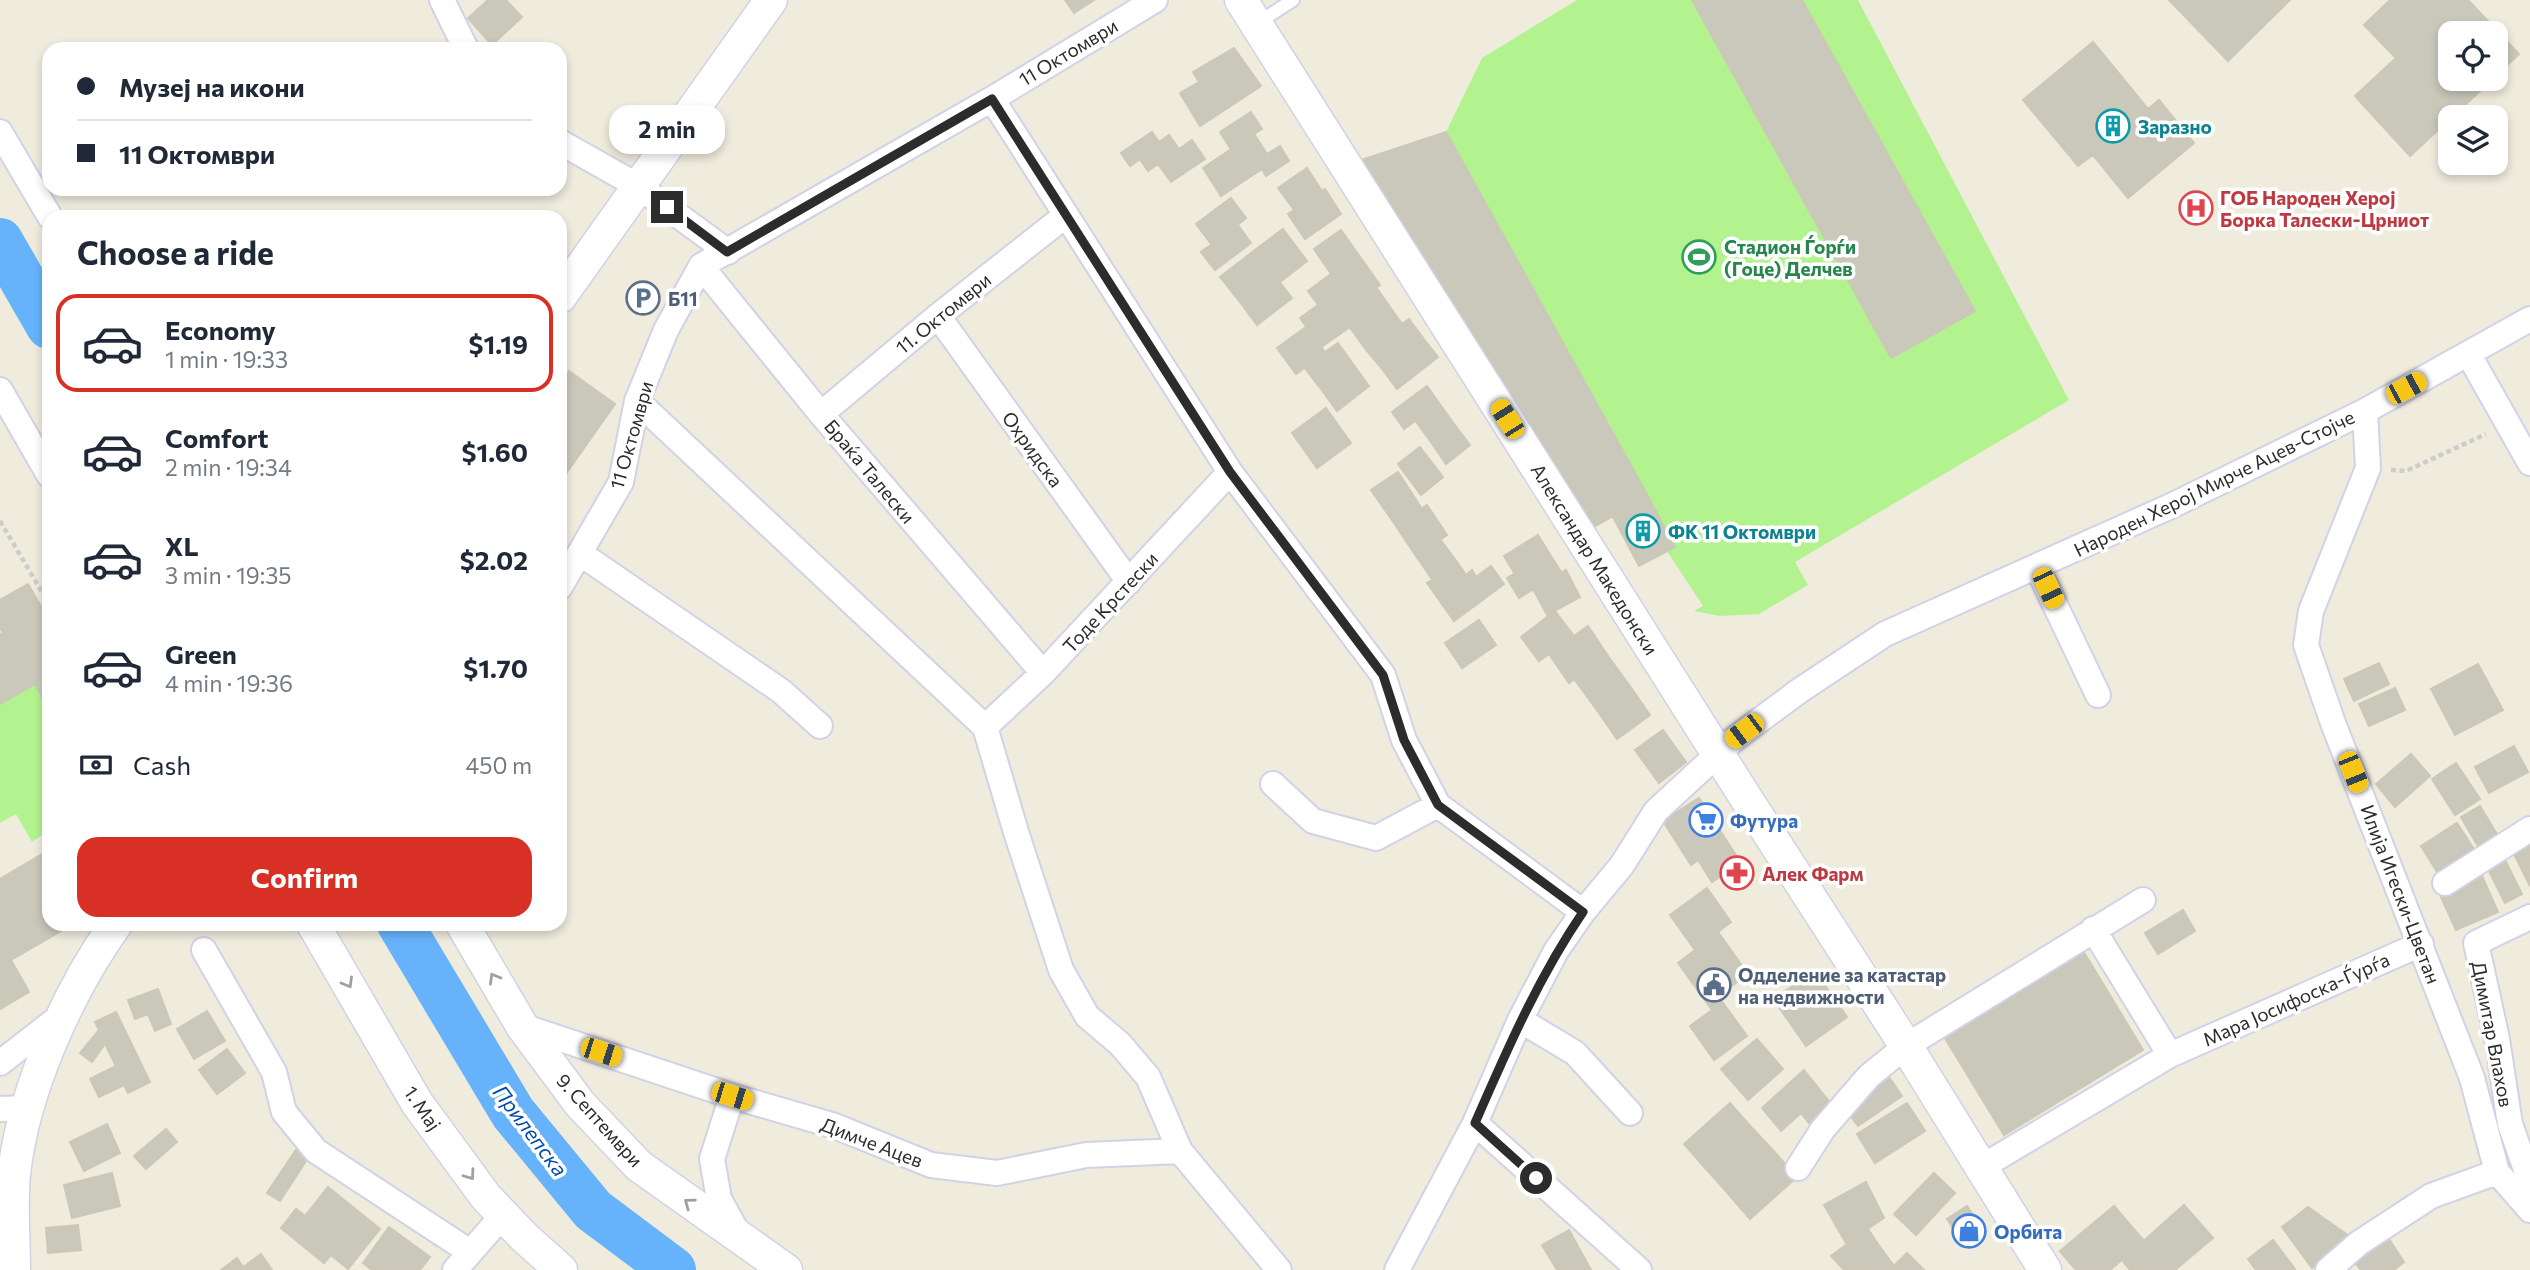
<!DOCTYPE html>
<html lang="en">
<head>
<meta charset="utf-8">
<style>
	body { margin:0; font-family:Commissioner,sans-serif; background:#f6f6f7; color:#1f2937; height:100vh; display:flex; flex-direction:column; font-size:26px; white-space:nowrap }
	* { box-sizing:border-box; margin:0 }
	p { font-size:23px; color:#747a83 }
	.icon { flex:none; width:38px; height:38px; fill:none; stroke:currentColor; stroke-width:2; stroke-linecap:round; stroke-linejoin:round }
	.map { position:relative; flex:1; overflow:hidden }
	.details { position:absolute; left:42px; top:210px; width:525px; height:721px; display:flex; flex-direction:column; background:#fff; border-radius:21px; box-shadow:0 4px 10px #0003 }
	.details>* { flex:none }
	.top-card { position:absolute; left:42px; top:42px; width:525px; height:154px; border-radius:21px; box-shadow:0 4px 10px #0003; display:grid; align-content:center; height:154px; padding:0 35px; background:#fff }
	.fabs { position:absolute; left:2438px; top:21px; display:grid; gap:14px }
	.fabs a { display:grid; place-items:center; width:70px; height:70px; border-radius:14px; background:#fff; box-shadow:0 4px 10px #0003; font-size:35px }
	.end { position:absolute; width:32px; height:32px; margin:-16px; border:9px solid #2c2c2c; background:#fff; box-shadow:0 0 0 4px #fff }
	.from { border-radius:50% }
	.bubble { position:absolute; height:49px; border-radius:21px; background:#fff; box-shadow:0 4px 10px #0003; font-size:23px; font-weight:700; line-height:49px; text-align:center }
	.car { position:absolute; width:21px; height:42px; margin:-21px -10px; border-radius:9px; box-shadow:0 0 5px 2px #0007; background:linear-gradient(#f5c518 24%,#345 0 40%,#f5c518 0 76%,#345 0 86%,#f5c518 0) }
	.top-card b { display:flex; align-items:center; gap:24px; height:66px; font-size:26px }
	.top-card b+b { border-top:2px solid #e0e1e3 }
	.top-card i { width:18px; height:18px; background:#1f2937 }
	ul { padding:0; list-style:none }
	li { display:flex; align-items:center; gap:21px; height:98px; margin:0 14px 10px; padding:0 21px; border:4px solid transparent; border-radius:21px }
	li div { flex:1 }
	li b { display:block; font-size:26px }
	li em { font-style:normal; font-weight:700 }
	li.selected { border-color:#d93025 }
	li>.icon { width:63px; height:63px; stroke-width:1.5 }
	h2 { padding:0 35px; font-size:32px; line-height:84px }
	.pay { display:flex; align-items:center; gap:18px; height:77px; padding:0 35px; font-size:26px }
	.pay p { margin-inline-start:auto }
	.primary-button { display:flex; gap:14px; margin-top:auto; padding:14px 35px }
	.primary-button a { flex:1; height:80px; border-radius:21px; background:#d93025; color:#fff; font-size:28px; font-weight:700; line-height:80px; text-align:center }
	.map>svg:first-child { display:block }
</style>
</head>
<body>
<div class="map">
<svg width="2530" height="1270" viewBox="0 0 2530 1270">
	<rect width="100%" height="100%" fill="#efebdd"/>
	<path fill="#b3f38f" d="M1577,0H1858L2069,400L1795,562L1808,585L1759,614L1720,616L1694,611L1703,606L1667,551L1675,546L1648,496L1346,165L1446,132L1482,58Z
		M35,684L49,710V830L32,842L16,814L0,823V704Z"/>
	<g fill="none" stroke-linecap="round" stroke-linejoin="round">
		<path stroke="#66b3fb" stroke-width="46" d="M0,241L49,326
			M400,924L513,1113L593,1210L673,1270"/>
	</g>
	<path fill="#cac8bb" stroke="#cbc8b6" stroke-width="2" d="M488,0H506L522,17L492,45L468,18Z
		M1065,0H1094L1074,13Z
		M1692,0H1802L1975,311L1891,358Z
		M2169,0H2290L2228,61Z
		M2390,0H2468L2519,54L2496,76V33H2450V79H2493L2410,156L2355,96L2396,58L2364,25Z
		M2093,42L2148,109L2159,100L2194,143L2128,198L2093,155L2078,166L2023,100Z
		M1234,48L1261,86L1200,126L1180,93L1199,82L1193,72Z
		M1251,112L1262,129L1231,149L1220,132Z
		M1152,132L1159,142L1169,135L1179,149L1148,171L1140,159L1130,166L1121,153Z
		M1446,132L1648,496L1580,535L1346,165Z
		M1254,134L1267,154L1280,146L1289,161L1266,176L1262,169L1221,196L1203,168Z
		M1192,140L1205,159L1171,182L1158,164Z
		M1307,168L1322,191L1294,210L1278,188Z
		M1325,189L1341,214L1305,239L1288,214Z
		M1231,198L1246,218L1212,245L1196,224Z
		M1238,225L1251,243L1215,270L1201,252Z
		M1283,229L1307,261L1280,282L1255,250Z
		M1341,230L1363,261L1336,281L1314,249Z
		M1255,250L1275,276L1240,302L1220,277Z
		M1363,261L1380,285L1353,304L1336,281Z
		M1331,274L1351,302L1338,311L1350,327L1321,347L1300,318L1318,305L1308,291Z
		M1275,276L1292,298L1257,325L1240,302Z
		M1376,287L1402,324L1367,351L1338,311L1351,302L1353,304Z
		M1409,319L1423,338L1382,369L1367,351Z
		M1306,327L1325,352L1296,374L1277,348Z
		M1423,338L1438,357L1397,389L1382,369Z
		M1338,343L1353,364L1321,389L1304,367Z
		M1353,364L1369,386L1337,411L1321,389Z
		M569,371L615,404L560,482V385Z
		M1427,386L1439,403L1404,429L1392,412Z
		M1439,403L1457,428L1433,445L1415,420Z
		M1326,408L1351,443L1317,468L1292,433Z
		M1457,428L1470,445L1446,464L1433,445Z
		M1420,447L1443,477L1421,495L1398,464Z
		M1398,472L1422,509L1396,526L1371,490Z
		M1648,496L1675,547L1639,566L1612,515Z
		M1427,505L1447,535L1416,556L1396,526Z
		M1538,535L1549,553L1515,574L1504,556Z
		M1440,539L1457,562L1432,579L1416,556Z
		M1549,553L1561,572L1519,598L1507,578Z
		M1457,562L1466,575L1472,570L1476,577L1491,566L1504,584L1454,621L1427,583Z
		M1566,570L1580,597L1547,615L1533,589Z
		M28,584L49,620V710L35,684L0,704V634L3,633L0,628V600Z
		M1555,611L1574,636L1539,661L1521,637Z
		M1479,620L1496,645L1462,668L1445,643Z
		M1588,626L1608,656L1569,683L1549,654Z
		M1608,656L1632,689L1599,713L1575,680Z
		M2379,663L2389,684L2354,701L2344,679Z
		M2478,664L2503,710L2455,735L2431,689Z
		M2395,688L2405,710L2369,726L2359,704Z
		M1632,689L1650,715L1617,739L1599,713Z
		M1663,730L1686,762L1659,783L1635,750Z
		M2514,746L2528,772L2489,793L2475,767Z
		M2411,754L2430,776L2395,807L2376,784Z
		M2456,763L2480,799L2455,815L2432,779Z
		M1699,798L1741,863L1712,882L1698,860L1691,865L1663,821Z
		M2480,806L2501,841L2482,853L2461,817Z
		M2457,823L2477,854L2441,878L2421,846Z
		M2530,840V886L2512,850Z
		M49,850V924H73L11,960L29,992L0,1009V879Z
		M2504,858L2522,894L2505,903L2487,867Z
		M2482,876L2498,912L2456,930L2440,895Z
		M1707,888L1731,922L1718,932L1748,974L1718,996L1747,1036L1714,1060L1690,1026L1712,1010L1678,963L1695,950L1670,915Z
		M2183,910L2195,931L2158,954L2145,933Z
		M2079,944L2143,1050L2004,1135L1940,1030Z
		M1815,971L1829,991L1788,1020L1773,999Z
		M158,989L171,1024L155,1031L148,1014L135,1019L128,1000Z
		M1829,991L1847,1017L1806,1046L1788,1020Z
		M207,1011L225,1041L194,1059L177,1029Z
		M116,1012L150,1082L128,1093L124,1085L99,1097L90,1079L116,1066L105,1044L92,1062L80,1053L99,1030L95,1022Z
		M1757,1039L1783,1069L1748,1100L1721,1069Z
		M227,1049L245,1073L217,1094L199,1070Z
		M1804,1070L1832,1105L1809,1123L1801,1113L1781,1131L1762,1108Z
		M1889,1077L1902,1096L1858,1126L1845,1108Z
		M1730,1103L1752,1128L1706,1169L1684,1144Z
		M1907,1103L1925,1131L1875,1163L1857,1134Z
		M107,1124L120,1153L84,1171L70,1142Z
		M1752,1128L1770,1147L1724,1189L1706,1169Z
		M166,1129L177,1142L146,1169L134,1156Z
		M1770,1147L1797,1177L1750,1219L1724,1189Z
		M296,1150L308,1158L280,1201L267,1193Z
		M112,1173L120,1206L72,1218L64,1185Z
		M1934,1173L1955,1193L1916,1235L1894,1214Z
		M1866,1182L1884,1218L1846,1243L1824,1205Z
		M328,1187L380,1229L348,1269L331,1255L324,1263L281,1228L296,1209L305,1216Z
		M2184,1205L2213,1238L2175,1270H2130L2122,1260Z
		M1967,1206L1975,1218L1955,1231L1947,1219Z
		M2114,1206L2144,1241L2110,1270H2076L2060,1251Z
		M2308,1207L2349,1236L2312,1268L2282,1227Z
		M1975,1218L1983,1231L1964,1244L1955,1231Z
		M78,1225L81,1250L48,1253L46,1228Z
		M389,1227L430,1257L420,1270H372L363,1263Z
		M1868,1229L1880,1247L1853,1270H1844L1831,1256Z
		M1569,1230L1591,1270H1557L1542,1245Z
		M2387,1236L2404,1262L2394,1270H2361L2353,1260Z
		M2273,1240L2295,1269L2293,1270H2256L2248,1259Z
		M1880,1247L1894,1266L1890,1270H1853Z
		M1907,1253L1924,1270H1890Z
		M261,1254L272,1270H221L237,1258L243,1267Z"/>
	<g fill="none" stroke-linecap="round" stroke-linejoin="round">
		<defs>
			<path id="service" d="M1256,24L1293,0"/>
			<path id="minor" d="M442,0L466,49
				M992,99L1230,472L1383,675L1404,740L1438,805L1583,912
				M0,132L50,217
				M560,142L638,186L728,252
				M701,266L821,414L1043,673
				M938,316L1129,582
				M2469,355L2530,463
				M0,390L49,475
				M637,401L985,727L1016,832L1061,970L1087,1016L1120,1044L1148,1077L1180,1151L1279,1270
				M2365,411L2368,468L2311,611L2306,645L2333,723L2472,1078L2497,1172L2530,1210
				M821,414L938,316L1066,215
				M581,554L781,691L820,726
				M2037,567L2098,695
				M560,587L621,482L637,401L666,330L701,266L992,99L1155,0
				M985,727L1043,673L1230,472
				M1273,784L1313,821L1376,838L1438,805
				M2445,883L2530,829
				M2530,917L2476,943L2497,1039L2510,1124L2530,1181
				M2093,929L2170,1055
				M204,950L274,1072L284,1112L316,1151L470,1252
				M1520,1020L1575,1053L1630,1113
				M522,1026L732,1096L835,1126L931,1165L997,1173L1086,1155L1180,1151
				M0,1063L63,1014
				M732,1096L712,1159L719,1199L739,1235
				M0,1109L26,1108
				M1475,1123L1639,1270
				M1798,1168L1823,1129L1869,1076L1906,1046L2143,900
				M1980,1168L2170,1055L2421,944
				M455,1270L503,1215
				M1397,1270L1475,1123L1520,1020L1556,951L1583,912L1622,865L1656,811L1733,740L1799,691L1885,634L2171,506L2365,411L2530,319
				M2328,1270L2359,1243L2431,1196L2497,1172"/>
			<path id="tertiary" d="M1241,0L1744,795L1906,1046L2045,1270
				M560,297L771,0
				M313,924L417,1103L486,1197L524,1237L561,1270
				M462,924L522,1026L580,1104L639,1166L786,1270
				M14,1270C14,1238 11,1205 14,1174C23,1091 68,991 116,924"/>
		</defs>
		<use href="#service" stroke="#d2d2e6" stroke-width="16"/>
		<use href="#minor" stroke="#d2d2e6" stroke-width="28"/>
		<use href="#tertiary" stroke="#d2d2e6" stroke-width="35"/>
		<path stroke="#ccc" stroke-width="4.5" stroke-dasharray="5 3.5" stroke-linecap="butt" d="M2391,470L2406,471L2486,434
			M0,521L49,604"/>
		<use href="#service" stroke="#fff" stroke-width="12"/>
		<use href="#minor" stroke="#fff" stroke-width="24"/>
		<use href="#tertiary" stroke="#fff" stroke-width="32"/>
	</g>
	<defs><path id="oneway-chevron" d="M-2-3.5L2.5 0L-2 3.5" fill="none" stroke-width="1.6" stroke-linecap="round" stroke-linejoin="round" transform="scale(1.75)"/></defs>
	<g stroke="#a0a0a0">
		<use href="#oneway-chevron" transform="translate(494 978) rotate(-120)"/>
		<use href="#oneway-chevron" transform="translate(348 983) rotate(60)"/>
		<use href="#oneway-chevron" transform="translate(470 1175) rotate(54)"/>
		<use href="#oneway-chevron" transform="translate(689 1203) rotate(-144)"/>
	</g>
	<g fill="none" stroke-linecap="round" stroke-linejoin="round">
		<path stroke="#2c2c2c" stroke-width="9" d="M667,207L727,252L992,99L1230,472L1383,675L1404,740L1438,805L1583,912C1538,978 1507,1050 1475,1123L1536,1178"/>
	</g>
	<defs>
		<symbol id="building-ring" viewBox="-11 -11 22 22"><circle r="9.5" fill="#fff" stroke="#0f9aa8" stroke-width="1.5"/><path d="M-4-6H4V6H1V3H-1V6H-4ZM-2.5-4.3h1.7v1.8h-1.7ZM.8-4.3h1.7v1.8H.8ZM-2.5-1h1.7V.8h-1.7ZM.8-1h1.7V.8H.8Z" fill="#0f9aa8"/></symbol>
		<symbol id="hospital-ring" viewBox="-11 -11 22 22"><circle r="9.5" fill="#fff" stroke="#e0444e" stroke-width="1.5"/><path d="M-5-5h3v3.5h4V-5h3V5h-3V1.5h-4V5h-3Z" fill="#e0444e"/></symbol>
		<symbol id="stadium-ring" viewBox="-11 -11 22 22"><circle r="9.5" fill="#fff" stroke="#2e9e5b" stroke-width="1.5"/><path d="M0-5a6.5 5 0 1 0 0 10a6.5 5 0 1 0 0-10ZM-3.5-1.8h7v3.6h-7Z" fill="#2e9e5b"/></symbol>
		<symbol id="parking-ring" viewBox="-11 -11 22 22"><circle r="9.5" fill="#fff" stroke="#5c6f8a" stroke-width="1.5"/><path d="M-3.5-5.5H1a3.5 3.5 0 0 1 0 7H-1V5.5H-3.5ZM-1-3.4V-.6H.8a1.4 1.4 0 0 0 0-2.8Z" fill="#5c6f8a"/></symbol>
		<symbol id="supermarket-ring" viewBox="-11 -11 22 22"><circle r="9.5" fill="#fff" stroke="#3f7fe0" stroke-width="1.5"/><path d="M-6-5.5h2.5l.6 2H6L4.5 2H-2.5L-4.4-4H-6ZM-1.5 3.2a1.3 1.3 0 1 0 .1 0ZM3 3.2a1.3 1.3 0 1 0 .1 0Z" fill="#3f7fe0"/></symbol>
		<symbol id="pharmacy-ring" viewBox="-11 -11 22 22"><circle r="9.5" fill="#fff" stroke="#e0444e" stroke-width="1.5"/><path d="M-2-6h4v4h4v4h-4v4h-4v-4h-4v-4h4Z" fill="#e0444e"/></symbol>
		<symbol id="civic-ring" viewBox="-11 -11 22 22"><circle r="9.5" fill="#fff" stroke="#5c6f8a" stroke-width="1.5"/><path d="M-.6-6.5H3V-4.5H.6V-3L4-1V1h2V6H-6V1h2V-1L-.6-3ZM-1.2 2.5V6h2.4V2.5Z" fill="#5c6f8a"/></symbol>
		<symbol id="shop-ring" viewBox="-11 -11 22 22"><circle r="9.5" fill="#fff" stroke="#3f7fe0" stroke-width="1.5"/><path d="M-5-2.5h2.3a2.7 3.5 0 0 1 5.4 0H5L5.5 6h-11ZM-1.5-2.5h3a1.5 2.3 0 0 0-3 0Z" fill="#3f7fe0"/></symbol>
	</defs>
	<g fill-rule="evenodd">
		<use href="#building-ring" x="2094" y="107" width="38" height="38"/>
		<use href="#hospital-ring" x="2177" y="189" width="38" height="38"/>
		<use href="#stadium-ring" x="1680" y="238" width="38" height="38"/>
		<use href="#parking-ring" x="624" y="279" width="38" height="38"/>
		<use href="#building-ring" x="1624" y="512" width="38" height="38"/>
		<use href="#supermarket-ring" x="1687" y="801" width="38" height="38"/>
		<use href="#pharmacy-ring" x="1718" y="854" width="38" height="38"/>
		<use href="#civic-ring" x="1695" y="966" width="38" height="38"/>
		<use href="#shop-ring" x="1950" y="1212" width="38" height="38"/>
	</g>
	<g text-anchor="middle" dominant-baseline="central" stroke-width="7" stroke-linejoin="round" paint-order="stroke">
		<g font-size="19" fill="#2c2c2c" stroke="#fff">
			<text transform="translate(1068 52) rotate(-31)">11 Октомври</text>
			<text transform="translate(943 313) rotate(-39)">11. Октомври</text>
			<text transform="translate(631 435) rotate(-74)">11 Октомври</text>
			<text transform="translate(1033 449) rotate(54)">Охридска</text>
			<text transform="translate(870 471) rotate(50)">Браќа Талески</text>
			<text transform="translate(2214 483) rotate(-26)">Народен Херој Мирче Ацев-Стојче</text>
			<text transform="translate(1595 559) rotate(58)">Александар Македонски</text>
			<text transform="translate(1110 602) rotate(-47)">Тоде Крстески</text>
			<text transform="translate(2401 894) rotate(69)">Илија Игески-Цветан</text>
			<text transform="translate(2296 999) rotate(-24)">Мара Јосифоска-Ѓурѓа</text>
			<text transform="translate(2493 1034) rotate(79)">Димитар Влахов</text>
			<text transform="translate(423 1108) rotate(56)">1. Мај</text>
			<text transform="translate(600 1120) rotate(48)">9. Септември</text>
			<text transform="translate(872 1142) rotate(21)">Димче Ацев</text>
		</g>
		<g font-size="19" font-weight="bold" fill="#0d838f" stroke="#fff" text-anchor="start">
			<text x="2138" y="126">Заразно</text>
			<text x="1668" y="531">ФК 11 Октомври</text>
		</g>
		<g font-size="19" font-weight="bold" fill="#be3a42" stroke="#fff" text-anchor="start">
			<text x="2220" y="197">ГОБ Народен Херој<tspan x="2220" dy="22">Борка Талески-Црниот</tspan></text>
			<text x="1762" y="873">Алек Фарм</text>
		</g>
		<g font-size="19" font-weight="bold" fill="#27864d" stroke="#fff" text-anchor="start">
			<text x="1724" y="246">Стадион Ѓорѓи<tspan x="1724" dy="22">(Гоце) Делчев</tspan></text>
		</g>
		<g font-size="19" font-weight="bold" fill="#4e5e75" stroke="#fff" text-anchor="start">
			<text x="668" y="298">Б11</text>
			<text x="1738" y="974">Одделение за катастар<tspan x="1738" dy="22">на недвижности</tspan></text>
		</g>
		<g font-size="19" font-weight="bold" fill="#366cbe" stroke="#fff" text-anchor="start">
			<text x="1730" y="820">Футура</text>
			<text x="1994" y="1231">Орбита</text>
		</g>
		<g font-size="21" font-style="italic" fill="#004cac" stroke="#fff">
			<text transform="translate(531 1130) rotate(53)">Прилепска</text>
		</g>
	</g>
</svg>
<div class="fabs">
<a><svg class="icon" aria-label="locate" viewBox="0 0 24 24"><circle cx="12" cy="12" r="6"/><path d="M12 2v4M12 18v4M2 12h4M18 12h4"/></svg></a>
<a><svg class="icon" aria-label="layers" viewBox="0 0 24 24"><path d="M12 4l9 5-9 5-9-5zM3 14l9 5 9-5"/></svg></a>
</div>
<i class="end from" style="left:1536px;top:1178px"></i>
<i class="end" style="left:667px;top:207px"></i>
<div class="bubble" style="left:609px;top:105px;width:116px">2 min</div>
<i class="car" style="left:2406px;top:388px;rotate:62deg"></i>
<i class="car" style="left:1507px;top:419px;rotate:328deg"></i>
<i class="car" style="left:2048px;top:588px;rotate:155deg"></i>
<i class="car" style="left:1744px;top:731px;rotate:233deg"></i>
<i class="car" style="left:2353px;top:772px;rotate:158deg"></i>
<i class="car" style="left:601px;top:1052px;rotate:108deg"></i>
<i class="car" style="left:732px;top:1096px;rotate:107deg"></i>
<div class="top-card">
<b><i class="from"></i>Музеј на икони</b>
<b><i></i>11 Октомври</b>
</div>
<section class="details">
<h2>Choose a ride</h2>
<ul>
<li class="selected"><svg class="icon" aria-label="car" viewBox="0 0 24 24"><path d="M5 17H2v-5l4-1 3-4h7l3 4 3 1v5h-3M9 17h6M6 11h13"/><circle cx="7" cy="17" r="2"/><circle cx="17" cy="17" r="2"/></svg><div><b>Economy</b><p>1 min · 19:33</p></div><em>$1.19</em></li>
<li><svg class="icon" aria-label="car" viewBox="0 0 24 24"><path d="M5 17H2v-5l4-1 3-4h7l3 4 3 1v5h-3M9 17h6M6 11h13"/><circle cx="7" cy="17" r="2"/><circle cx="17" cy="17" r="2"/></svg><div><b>Comfort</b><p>2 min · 19:34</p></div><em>$1.60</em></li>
<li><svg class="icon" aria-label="car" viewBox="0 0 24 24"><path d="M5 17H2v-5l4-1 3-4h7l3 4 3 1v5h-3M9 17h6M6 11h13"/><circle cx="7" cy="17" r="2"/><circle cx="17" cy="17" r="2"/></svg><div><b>XL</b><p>3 min · 19:35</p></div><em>$2.02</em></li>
<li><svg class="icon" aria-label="car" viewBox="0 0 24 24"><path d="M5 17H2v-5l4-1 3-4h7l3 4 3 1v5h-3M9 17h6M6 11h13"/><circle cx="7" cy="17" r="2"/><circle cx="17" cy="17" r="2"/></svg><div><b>Green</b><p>4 min · 19:36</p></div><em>$1.70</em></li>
</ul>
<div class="pay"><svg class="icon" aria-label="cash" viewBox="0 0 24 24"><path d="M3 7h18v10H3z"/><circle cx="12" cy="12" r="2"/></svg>Cash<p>450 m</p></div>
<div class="primary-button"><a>Confirm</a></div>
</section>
</div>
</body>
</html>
